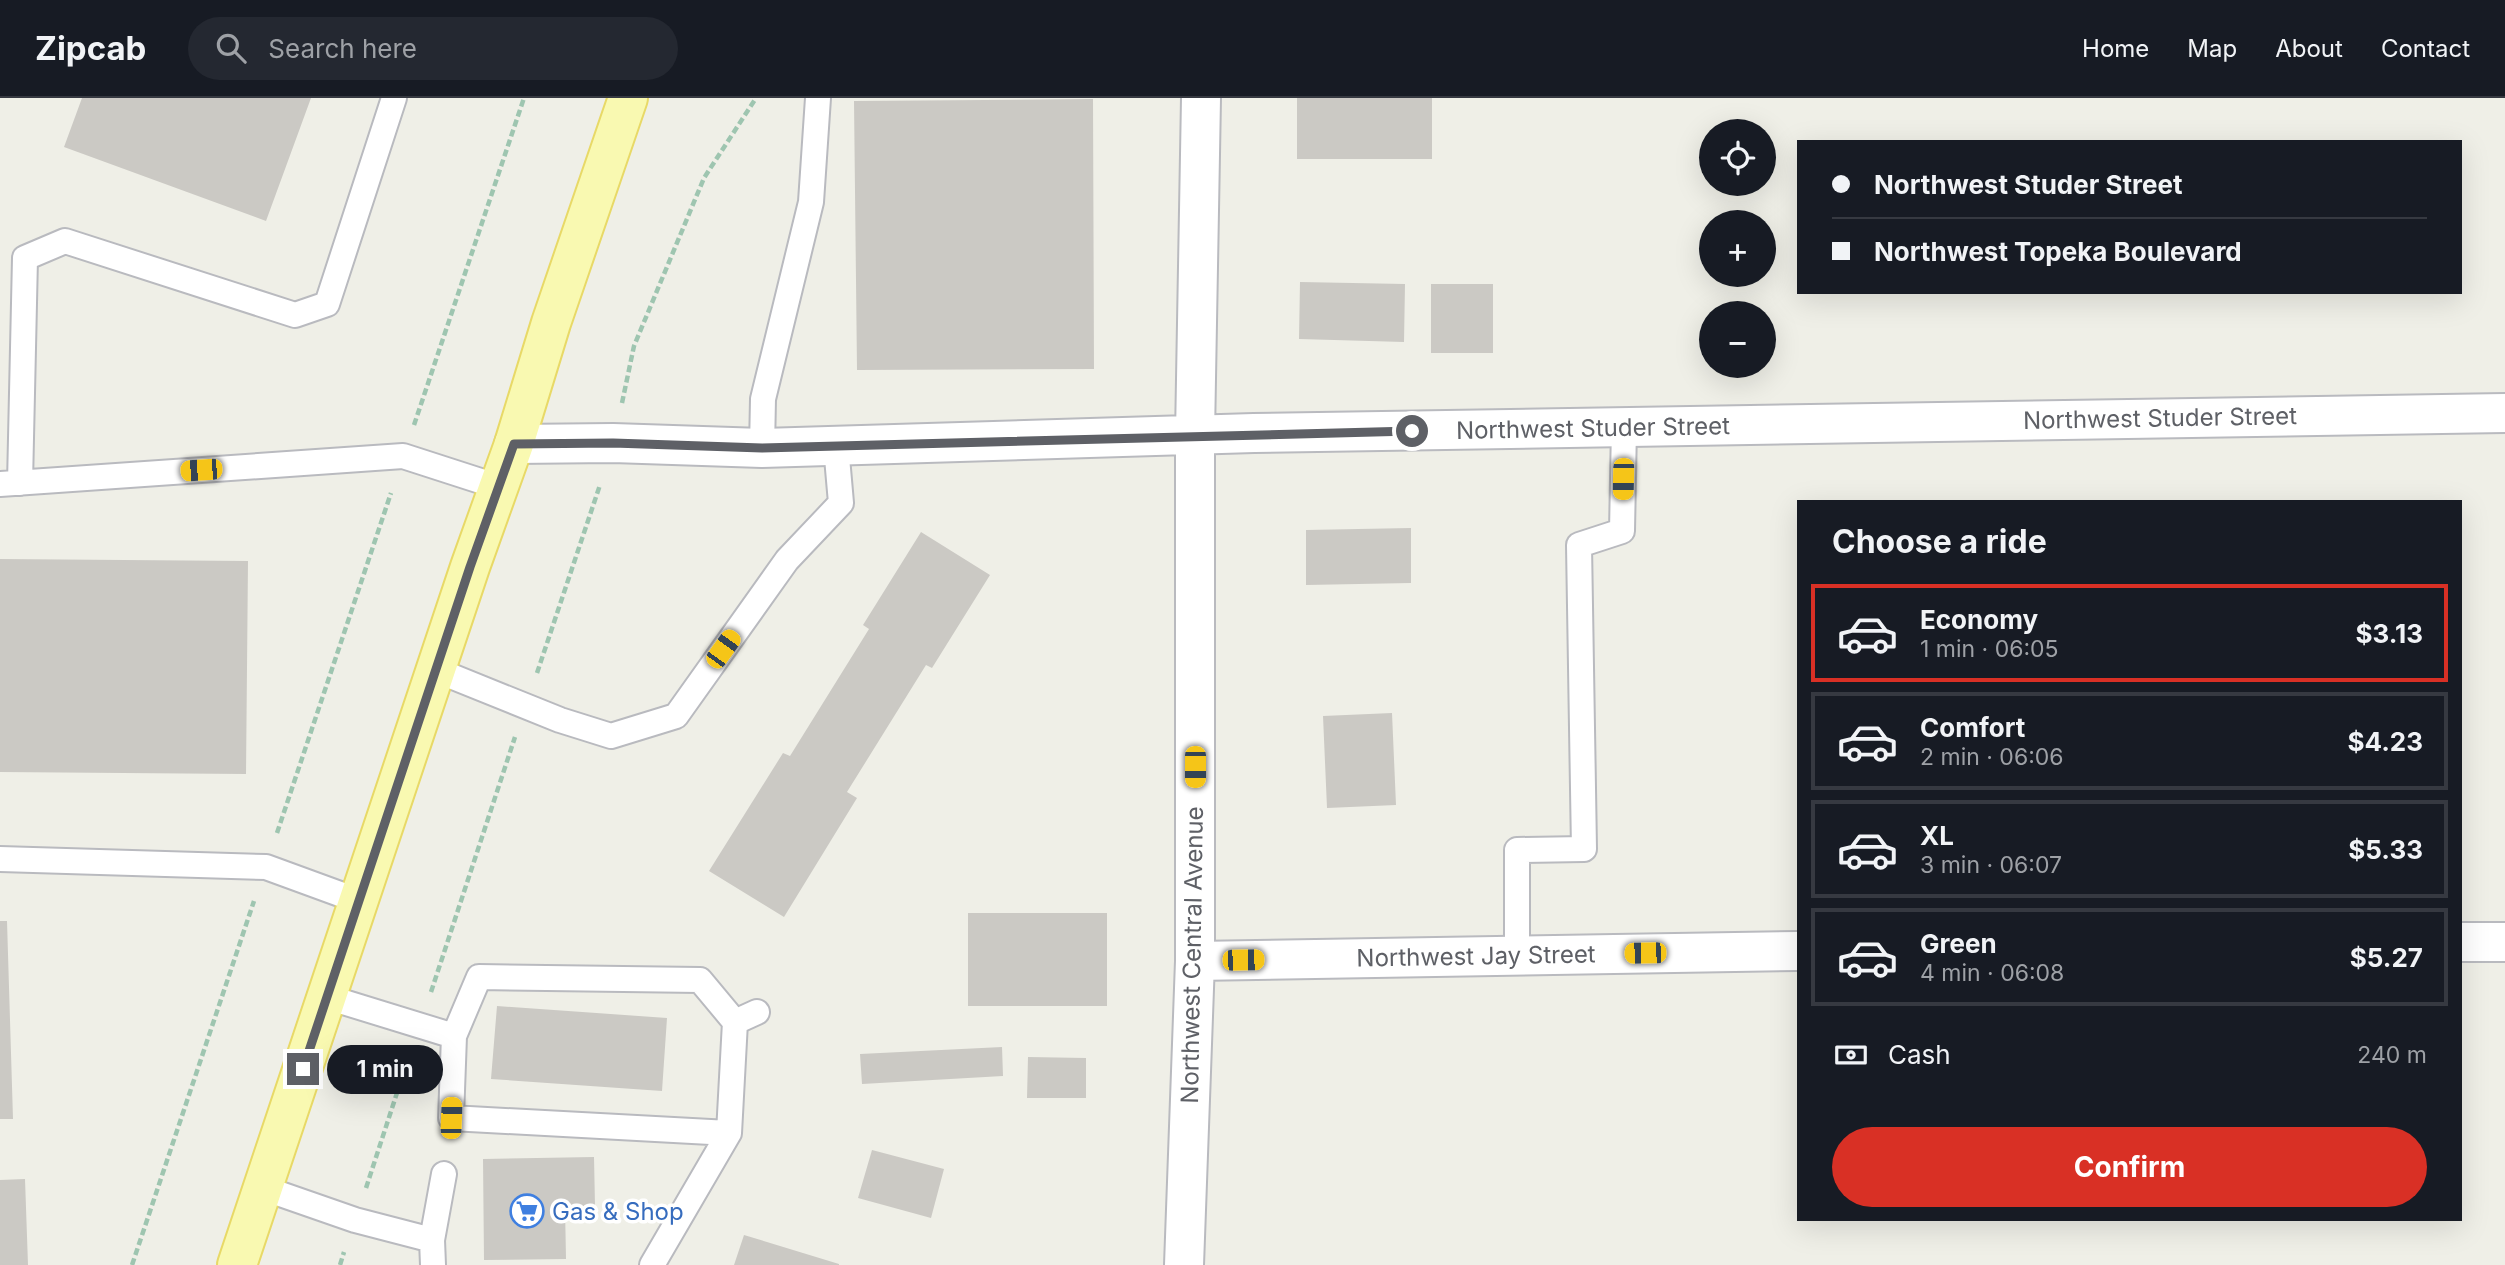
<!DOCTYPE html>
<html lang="en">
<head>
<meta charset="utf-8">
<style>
	body { margin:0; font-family:Inter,sans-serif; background:#242831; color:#f1f3f6; height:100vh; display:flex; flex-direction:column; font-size:26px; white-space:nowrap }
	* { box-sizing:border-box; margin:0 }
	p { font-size:23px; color:#9ea1a6 }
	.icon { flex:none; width:38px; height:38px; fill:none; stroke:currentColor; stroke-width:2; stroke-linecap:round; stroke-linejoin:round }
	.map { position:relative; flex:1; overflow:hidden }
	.sheet { position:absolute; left:1797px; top:402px; width:665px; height:721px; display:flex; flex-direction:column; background:#171b24; border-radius:0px; box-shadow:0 7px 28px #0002 }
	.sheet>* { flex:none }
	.hud { position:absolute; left:1797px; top:42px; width:665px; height:154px; border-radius:0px; box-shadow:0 7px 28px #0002; display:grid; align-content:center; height:154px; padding:0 35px; background:#171b24 }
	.buttons { position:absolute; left:1699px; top:21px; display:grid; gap:14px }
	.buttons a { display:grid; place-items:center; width:77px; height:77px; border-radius:50%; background:#171b24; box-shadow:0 7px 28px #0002; font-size:35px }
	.end { position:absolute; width:32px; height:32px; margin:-16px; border:9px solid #5e6066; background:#fff; box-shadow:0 0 0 4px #fff }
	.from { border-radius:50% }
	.bubble { position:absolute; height:49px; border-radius:24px; background:#171b24; box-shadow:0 7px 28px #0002; font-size:23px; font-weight:700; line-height:49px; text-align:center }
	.car { position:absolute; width:21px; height:42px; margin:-21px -10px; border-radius:9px; box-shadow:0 0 5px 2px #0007; background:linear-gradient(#f5c518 24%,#345 0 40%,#f5c518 0 76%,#345 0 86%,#f5c518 0) }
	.hud b { display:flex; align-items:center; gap:24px; height:66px; font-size:26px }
	.hud b+b { border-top:2px solid #363941 }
	.hud i { width:18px; height:18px; background:#f1f3f6 }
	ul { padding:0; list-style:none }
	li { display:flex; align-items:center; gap:21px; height:98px; margin:0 14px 10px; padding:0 21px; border:4px solid #363941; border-radius:0px }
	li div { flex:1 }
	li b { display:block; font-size:26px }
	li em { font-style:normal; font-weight:700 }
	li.on { border-color:#d93025 }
	li>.icon { width:63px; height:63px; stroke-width:1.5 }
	h2 { padding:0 35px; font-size:32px; line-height:84px }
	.pay { display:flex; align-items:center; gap:18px; height:77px; padding:0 35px; font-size:26px }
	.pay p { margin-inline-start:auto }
	.primary-button { display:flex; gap:14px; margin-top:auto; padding:14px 35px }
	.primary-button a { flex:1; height:80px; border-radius:42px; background:#d93025; color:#fff; font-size:28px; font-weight:700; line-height:80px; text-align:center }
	header { display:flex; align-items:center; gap:42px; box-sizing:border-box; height:98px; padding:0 35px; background:#171b24; border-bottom:2px solid #363941 }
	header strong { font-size:33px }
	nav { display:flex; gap:38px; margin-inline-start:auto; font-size:24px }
	.search { width:490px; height:63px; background:#242831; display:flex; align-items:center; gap:18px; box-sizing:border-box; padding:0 24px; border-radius:38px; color:#9ea1a6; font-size:26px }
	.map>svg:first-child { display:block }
</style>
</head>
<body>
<header>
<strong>Zipcab</strong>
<div class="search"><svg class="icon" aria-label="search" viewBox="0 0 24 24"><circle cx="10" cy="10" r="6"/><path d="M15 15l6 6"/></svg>Search here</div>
<nav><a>Home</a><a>Map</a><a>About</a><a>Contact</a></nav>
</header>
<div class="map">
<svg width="2505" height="1167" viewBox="0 0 2505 1167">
	<rect width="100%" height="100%" fill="#efefe7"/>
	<path fill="#cbc9c4" d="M82,0H311L266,123L64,49Z
		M1297,0H1432V61H1297Z
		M1093,1L1094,271L857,272L854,3Z
		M1300,184L1405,186L1404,244L1299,241Z
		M1431,186H1493V255H1431Z
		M1411,430V485L1306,487V432Z
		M921,434L990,477L932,570L926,567L847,694L857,700L784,819L709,773L783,655L790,658L869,531L863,527Z
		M0,461L248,463L246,676L0,674Z
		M1392,615L1396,707L1327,710L1323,618Z
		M968,815H1107V908H968Z
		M0,823H7L13,1021H0Z
		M497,908L667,920L662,993L491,981Z
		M1002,949L1003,978L862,986L860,956Z
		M1028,959L1086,960V1000H1027Z
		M872,1052L944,1071L931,1120L858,1100Z
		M594,1059L595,1108L565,1109L566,1161L484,1162L483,1061Z
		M25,1081L28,1167H0V1082Z
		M744,1137L839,1166V1167H734Z"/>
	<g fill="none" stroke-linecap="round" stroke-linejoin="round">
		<defs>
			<path id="service" d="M762,350L763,301L811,104L818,0
				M20,385L25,160L65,143L295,217L327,206L394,0
				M0,386L403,358L499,389
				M436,572L560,622L611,638L676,618L787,462L841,405L836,348
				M0,761L266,769L359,803
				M1517,858V752L1584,751L1579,447L1622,433L1624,329
				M327,899L454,938L479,879L700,882L735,924
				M454,938L451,1020L729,1035
				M263,1090L355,1122L432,1142L433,1167
				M432,1142L444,1076
				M652,1167L729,1035L735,924L757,914"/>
			<path id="minor" d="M514,346L613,345L762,350L1254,335L2505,315
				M2460,844H2505
				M1195,863L1799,853
				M1184,1167L1195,863V337L1201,0"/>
			<path id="primary" d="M237,1167L470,469L514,346L551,225L628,0"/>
		</defs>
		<use href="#service" stroke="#b9babf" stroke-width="28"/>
		<use href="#minor" stroke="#b9babf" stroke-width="42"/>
		<use href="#primary" stroke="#e8d967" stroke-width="42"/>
		<path stroke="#9ec5b0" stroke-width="4.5" stroke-dasharray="7 3.5" stroke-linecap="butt" d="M622,305L634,248L704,80L756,0
			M414,327L524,0
			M537,575L600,387
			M277,735L391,395
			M431,894L515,639
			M366,1090L409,958
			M132,1167L254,803
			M340,1167L344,1154"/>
		<use href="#service" stroke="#fff" stroke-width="24"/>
		<use href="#minor" stroke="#fff" stroke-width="38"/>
		<use href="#primary" stroke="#f9f9b1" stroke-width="38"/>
	</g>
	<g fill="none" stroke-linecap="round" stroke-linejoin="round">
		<path stroke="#5e6066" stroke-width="9" d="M303,971L470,469L514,346L613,345L762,350L1412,333"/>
	</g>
	<defs>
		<symbol id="supermarket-ring" viewBox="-11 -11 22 22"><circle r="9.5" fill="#fff" stroke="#3f7fe0" stroke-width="1.5"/><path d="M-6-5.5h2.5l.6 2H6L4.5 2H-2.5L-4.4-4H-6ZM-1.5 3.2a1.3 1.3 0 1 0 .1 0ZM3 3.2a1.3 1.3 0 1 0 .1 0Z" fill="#3f7fe0"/></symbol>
	</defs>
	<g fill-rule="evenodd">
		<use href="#supermarket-ring" x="508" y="1094" width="38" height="38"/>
	</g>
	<g text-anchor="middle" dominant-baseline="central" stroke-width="7" stroke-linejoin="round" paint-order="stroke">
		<g font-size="24" fill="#5e6066" stroke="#fff">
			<text transform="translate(2160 320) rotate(-1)">Northwest Studer Street</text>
			<text transform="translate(1593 330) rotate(-1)">Northwest Studer Street</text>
			<text transform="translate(1192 857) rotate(-89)">Northwest Central Avenue</text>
			<text transform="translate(1476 858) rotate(-1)">Northwest Jay Street</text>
		</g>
		<g font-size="24" fill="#366cbe" stroke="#fff" text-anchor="start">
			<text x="552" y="1113">Gas &amp; Shop</text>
		</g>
	</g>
</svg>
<div class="buttons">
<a><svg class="icon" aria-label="locate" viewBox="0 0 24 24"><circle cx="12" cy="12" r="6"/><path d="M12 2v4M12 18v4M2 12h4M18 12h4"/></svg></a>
<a>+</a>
<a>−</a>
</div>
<i class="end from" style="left:1412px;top:333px"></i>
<i class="end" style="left:303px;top:971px"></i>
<div class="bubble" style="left:327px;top:947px;width:116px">1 min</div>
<i class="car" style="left:201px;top:372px;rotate:266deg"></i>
<i class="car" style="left:1623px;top:381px;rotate:181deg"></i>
<i class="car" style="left:723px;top:551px;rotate:36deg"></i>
<i class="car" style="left:1195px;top:669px;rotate:180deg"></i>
<i class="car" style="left:1645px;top:855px;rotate:269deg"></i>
<i class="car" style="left:1243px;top:862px;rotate:89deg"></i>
<i class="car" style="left:451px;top:1020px;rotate:2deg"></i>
<div class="hud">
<b><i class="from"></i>Northwest Studer Street</b>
<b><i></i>Northwest Topeka Boulevard</b>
</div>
<section class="sheet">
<h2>Choose a ride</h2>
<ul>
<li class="on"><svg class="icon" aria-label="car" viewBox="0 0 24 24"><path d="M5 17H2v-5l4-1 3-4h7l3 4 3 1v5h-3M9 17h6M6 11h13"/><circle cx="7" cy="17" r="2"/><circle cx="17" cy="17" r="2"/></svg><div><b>Economy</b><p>1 min · 06:05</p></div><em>$3.13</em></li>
<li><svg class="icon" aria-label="car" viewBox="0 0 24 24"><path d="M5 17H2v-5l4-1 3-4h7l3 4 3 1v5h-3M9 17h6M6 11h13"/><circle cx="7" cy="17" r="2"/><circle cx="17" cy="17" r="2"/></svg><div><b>Comfort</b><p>2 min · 06:06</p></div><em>$4.23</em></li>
<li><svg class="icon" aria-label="car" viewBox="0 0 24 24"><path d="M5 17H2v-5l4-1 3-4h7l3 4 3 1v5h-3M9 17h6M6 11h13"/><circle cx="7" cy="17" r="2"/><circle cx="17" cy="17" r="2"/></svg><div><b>XL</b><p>3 min · 06:07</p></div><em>$5.33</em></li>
<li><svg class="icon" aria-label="car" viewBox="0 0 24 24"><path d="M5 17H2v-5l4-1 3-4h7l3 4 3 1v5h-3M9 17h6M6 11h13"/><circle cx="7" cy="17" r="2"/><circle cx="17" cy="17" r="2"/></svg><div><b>Green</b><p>4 min · 06:08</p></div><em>$5.27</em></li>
</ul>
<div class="pay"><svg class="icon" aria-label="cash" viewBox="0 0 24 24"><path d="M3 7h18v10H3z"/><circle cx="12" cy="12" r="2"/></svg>Cash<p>240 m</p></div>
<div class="primary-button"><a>Confirm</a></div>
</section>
</div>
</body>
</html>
